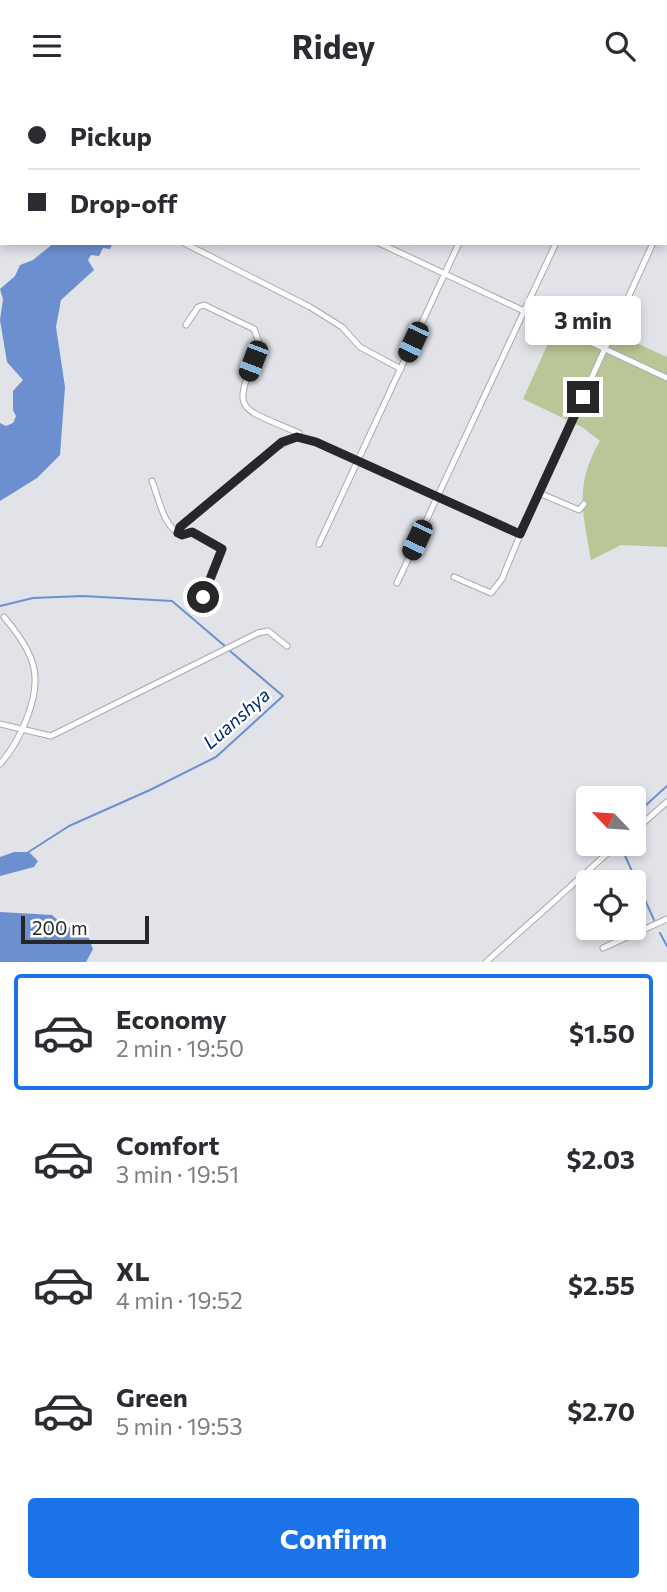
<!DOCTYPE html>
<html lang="en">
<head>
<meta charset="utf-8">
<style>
	body { margin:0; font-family:Commissioner,sans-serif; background:#f2f2f3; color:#2b2b33; height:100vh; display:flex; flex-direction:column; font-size:26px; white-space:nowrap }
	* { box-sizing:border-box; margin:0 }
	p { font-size:23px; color:#7c7c81 }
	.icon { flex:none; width:38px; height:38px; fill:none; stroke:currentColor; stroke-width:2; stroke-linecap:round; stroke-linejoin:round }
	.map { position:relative; height:871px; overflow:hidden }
	.panel { display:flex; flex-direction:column; background:#fff; flex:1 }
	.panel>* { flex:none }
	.guide { position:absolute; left:0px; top:0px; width:668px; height:154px; box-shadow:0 4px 10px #0003; display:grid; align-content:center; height:154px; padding:0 28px; background:#fff }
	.needle { width:46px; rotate:295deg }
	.buttons { position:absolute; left:576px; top:695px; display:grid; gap:14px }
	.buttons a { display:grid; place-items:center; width:70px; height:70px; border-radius:7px; background:#fff; box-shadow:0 4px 10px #0003; font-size:35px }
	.scale { position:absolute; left:21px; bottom:18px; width:128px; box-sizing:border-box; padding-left:7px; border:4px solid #27272a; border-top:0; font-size:19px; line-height:24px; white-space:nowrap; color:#27272a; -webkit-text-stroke:5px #fff; paint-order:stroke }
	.end { position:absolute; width:32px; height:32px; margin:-16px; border:9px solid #27272a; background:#fff; box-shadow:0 0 0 4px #fff }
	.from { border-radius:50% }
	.bubble { position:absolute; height:49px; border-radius:7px; background:#fff; box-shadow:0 4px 10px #0003; font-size:23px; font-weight:700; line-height:49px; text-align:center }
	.car { position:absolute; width:21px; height:42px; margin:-21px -10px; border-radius:9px; box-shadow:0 0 5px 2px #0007; background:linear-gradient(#222 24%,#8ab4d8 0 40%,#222 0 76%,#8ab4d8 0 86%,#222 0) }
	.guide b { display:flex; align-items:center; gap:24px; height:66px; font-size:26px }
	.guide b+b { border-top:2px solid #e1e1e2 }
	.guide i { width:18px; height:18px; background:#2b2b33 }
	ul { padding:12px 0 0; list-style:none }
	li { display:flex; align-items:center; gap:21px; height:116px; margin:0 14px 10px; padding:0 14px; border:4px solid transparent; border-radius:7px }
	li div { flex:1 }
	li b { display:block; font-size:26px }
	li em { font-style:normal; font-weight:700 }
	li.selected { border-color:#1a73e8 }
	li>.icon { width:63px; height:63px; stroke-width:1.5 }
	.primary-button { display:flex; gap:14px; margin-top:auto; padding:14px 28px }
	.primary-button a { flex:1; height:80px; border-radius:7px; background:#1a73e8; color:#fff; font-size:28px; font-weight:700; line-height:80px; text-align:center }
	header { display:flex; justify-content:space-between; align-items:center; height:91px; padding:0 28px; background:#fff; font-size:32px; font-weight:700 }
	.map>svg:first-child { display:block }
</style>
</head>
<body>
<header><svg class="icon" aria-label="menu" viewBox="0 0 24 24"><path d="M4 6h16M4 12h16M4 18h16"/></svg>Ridey<svg class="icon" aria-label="search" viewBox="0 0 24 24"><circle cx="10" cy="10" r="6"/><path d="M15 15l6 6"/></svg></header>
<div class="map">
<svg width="667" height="871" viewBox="0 0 667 871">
	<rect width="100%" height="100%" fill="#e1e3e8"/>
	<path fill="#bac695" d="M563,219L667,266V456L621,454L591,469C583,422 574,394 600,350L582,336L523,308Z"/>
	<path fill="#6c90cf" d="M54,152H113L110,158L103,157L99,165L91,164L88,169L94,179L61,209L56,236L65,296L60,364L37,387L0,410V332L6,335L13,332L16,325L13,319V300L23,289L7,271L0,229L3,208L0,198L15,185L20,174L33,169Z
		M14,761H29L38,770L34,776L0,785V766Z
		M0,821L52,824L62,833L88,845L93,858L86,871H0Z"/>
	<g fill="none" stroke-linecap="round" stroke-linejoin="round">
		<path stroke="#6c90cf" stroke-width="2" d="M84,0L86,2
			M0,515L33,507L83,505L172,510L226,556
			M634,725L667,695
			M622,758L654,829
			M27,762L69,735L150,699L216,666L283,605L230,560
			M660,842L667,855"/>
		<defs>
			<path id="minor" d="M58,0L61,2
				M548,0L552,2
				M195,2V0
				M314,2V0
				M433,2V0
				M530,2V0
				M626,2L627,0
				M184,152L310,216L342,236L360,256L401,278
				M379,152L667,287
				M186,234L198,216L204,214L254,238L260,254C232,322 234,314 299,342L297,346
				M152,390C160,410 163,436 182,444L192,441L222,458L196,521
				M539,402L579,419L584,413
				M178,442L184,432L273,358L297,346L316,351L520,444L653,152
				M319,453L459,152
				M454,486L491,502L502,488L520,444
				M397,492L556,152
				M0,633L51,645L258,542L268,540L287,555
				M0,673C19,652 40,607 34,578C31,560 15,539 4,526
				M634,740L667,711
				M603,857L667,828
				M486,871L619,752"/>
		</defs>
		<use href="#minor" stroke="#a9aaaf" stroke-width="7"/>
		<use href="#minor" stroke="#fff" stroke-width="5"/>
	</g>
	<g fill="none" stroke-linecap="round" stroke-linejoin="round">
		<path stroke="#27272a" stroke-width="9" d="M203,506L222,458L192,441L182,444L178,442L180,436L282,351L297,346L316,351L520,443L583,306"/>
	</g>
	<g text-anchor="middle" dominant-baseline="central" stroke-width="5" stroke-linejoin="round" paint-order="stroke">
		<g font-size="19" font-style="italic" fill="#012972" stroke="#fff">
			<text transform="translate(236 627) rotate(-41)">Luanshya</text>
		</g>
	</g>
</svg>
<div class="buttons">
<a><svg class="needle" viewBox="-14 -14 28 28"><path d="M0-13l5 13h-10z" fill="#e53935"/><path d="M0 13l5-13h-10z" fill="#7c7c81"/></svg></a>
<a><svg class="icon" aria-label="locate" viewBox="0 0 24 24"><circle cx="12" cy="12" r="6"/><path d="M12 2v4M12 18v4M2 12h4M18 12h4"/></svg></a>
</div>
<div class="scale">200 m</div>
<i class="end from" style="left:203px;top:506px"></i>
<i class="end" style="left:583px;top:306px"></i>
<div class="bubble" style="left:525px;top:205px;width:116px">3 min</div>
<i class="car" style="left:413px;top:251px;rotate:205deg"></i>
<i class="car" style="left:253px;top:270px;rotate:201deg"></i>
<i class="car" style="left:417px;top:449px;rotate:205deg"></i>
<div class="guide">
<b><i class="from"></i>Pickup</b>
<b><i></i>Drop-off</b>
</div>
</div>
<section class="panel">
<ul>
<li class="selected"><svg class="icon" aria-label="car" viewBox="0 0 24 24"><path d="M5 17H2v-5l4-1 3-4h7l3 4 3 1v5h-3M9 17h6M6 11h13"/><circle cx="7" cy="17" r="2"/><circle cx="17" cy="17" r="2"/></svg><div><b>Economy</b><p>2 min · 19:50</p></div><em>$1.50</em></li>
<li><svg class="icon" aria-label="car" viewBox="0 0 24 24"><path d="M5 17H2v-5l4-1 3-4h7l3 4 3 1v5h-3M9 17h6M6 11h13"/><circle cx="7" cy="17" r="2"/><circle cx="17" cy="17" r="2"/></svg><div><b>Comfort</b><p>3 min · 19:51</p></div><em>$2.03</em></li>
<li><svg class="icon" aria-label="car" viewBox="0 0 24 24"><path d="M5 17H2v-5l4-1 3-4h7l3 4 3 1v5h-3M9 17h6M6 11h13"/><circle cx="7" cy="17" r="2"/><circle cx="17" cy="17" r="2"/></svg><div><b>XL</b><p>4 min · 19:52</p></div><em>$2.55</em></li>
<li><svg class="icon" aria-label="car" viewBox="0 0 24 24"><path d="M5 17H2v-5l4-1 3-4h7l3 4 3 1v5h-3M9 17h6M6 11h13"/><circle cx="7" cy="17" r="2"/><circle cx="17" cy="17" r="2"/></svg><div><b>Green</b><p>5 min · 19:53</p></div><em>$2.70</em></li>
</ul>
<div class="primary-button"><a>Confirm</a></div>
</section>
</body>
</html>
